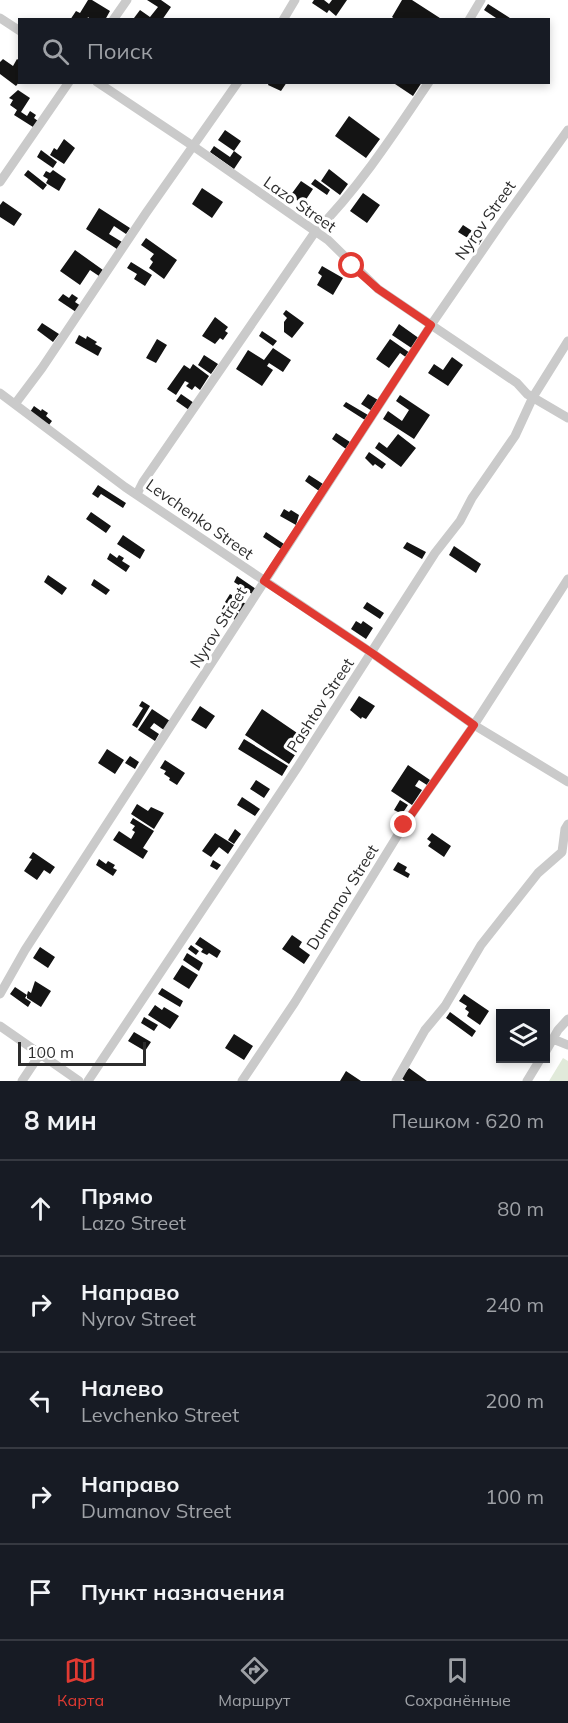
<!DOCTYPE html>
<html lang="ru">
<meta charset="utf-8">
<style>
:root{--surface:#171b24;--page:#242831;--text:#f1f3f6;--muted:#9ea1a6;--line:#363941;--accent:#e13a32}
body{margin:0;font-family:Mulish,sans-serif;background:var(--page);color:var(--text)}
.controls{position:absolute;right:18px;bottom:18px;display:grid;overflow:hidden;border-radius:0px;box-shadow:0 3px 9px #0003}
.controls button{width:54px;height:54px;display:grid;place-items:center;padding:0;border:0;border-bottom:2px solid var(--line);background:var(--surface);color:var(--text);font:30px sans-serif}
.scale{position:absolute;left:18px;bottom:15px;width:128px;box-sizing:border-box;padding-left:6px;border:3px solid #2d2d2d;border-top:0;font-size:16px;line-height:21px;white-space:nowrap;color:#2d2d2d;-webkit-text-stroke:4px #fff;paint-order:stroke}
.stop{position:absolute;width:18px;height:18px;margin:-14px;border:4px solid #e13a32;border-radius:50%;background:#fff}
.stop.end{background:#e13a32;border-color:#fff;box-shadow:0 2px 6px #0008}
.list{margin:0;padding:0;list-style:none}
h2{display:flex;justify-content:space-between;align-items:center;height:78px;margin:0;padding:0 24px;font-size:26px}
h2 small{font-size:20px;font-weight:400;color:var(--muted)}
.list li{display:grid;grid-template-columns:39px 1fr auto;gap:18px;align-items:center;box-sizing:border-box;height:96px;padding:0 24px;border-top:2px solid var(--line)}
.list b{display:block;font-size:22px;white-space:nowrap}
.list p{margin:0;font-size:20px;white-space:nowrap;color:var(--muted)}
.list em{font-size:20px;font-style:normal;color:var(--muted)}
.icon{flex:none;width:33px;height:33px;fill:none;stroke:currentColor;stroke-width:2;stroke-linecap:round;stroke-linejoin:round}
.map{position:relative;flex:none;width:568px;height:1081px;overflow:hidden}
.search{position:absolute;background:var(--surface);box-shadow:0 3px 9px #0003;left:18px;right:18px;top:18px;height:66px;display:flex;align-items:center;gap:15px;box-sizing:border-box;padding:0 21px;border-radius:0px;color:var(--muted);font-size:22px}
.sheet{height:558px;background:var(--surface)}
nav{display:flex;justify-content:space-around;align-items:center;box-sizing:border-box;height:84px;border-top:2px solid var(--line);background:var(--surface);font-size:16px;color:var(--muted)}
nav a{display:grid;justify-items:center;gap:3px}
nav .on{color:var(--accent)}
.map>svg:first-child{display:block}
.green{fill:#e1eada}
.building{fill:#141414}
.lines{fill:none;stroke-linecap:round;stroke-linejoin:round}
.minor{stroke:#cacaca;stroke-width:9}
.route{stroke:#e13a32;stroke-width:8}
.labels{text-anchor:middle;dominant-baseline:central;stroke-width:6;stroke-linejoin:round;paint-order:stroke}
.street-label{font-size:16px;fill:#2d2d2d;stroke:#fff}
</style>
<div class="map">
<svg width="568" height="1081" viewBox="0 0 568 1081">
<rect width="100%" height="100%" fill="#fff"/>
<path class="green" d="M563,1058l5,3v20h-19z"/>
<path class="building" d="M88,0h4l18,11 -5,9h-14l-3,-3 -1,3h-17l6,-9 4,2z
M147,0h14l10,7 -9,13h-25l-3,-2 6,-8 10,7 8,-10z
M314,0h10l5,4 3,-4h15l-11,16 -7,-6 -2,3 -15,-10z
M402,0h10l31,20h-47l-4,-3z
M488,4l25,16h-14l-15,-10z
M3,59l10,7 4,-7 3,2v20l-4,5 -16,-12v-12z
M269,82h18l-6,9 -13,-6z
M392,82h30l-9,14z
M18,90l12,8 -9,14 6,4 3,-5 6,4 -2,3 4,3 -5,6 -19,-12 3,-5 -7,-5 3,-5 -4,-2z
M349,116l31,23 -14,19 -31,-22z
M225,130l16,11 -7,10 -16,-11z
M64,139l11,9 -11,16 -14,-9 4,-7 3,2z
M214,146l16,11 4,-6 8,6 -8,12 -24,-17z
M41,150l16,12 -4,6 -16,-11z
M329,169l19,15 -8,11 -19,-14z
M28,170l19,15 -4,5 -19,-15z
M53,170l13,9 -7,12 -13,-8 2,-4 -5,-3 3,-5 4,2z
M315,179l15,11 -3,5 -16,-11z
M301,181l12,8 -10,15 -13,-8z
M202,188l21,14 -11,16 -20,-14z
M363,193l17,12 -13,18 -17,-12z
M3,201l19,13 -8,12 -14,-9v-12z
M99,208l31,20 -4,6 -12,-8 -5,8 13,8 -5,7 -31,-20z
M463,225l20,13 -4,7 -21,-13z
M146,238l31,22 -13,19 -15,-11 4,-6 -3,-3 4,-5 -13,-9z
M75,250l28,20 -4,6 -9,-6 -10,15 -20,-14z
M131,262l21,13 -7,11 -11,-7 3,-5 -10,-6z
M322,266l21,12 -10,17 -16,-10 5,-9 -4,-3z
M63,294l6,4 3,-4 6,4 -3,4 6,4 -5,6 -18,-12z
M286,310l18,13 -12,15 -8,-6v-10l3,-4 -4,-4z
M215,317l13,10 -3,4 3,2 -5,7 -3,-2 -5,6 -13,-8z
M42,323l17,11 -6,8 -16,-12z
M399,324l21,15 -7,10 -21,-14z
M262,331l15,10 -4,5 -14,-10z
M79,335l7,4 1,-3 10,6 -2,2 7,4 -4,8 -23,-13z
M157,339l10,6 -11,18 -10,-5z
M390,339l20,14 -3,5 -7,-5 -11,15 -13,-9z
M273,348l18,12 -8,12 -14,-9 -2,3 6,4 -11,16 -26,-17 12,-19 16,10z
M204,355l14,9 -7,10 -13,-9z
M452,357l11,8 -15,21 -20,-13 6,-9 9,6z
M193,364l16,12 -9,14 -5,-4 -3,4 -6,-4 3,-3 -4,-2 -9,14 -9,-6 17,-24 6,4z
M181,394l13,9 -5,7 -13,-9z
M368,394l10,6 -6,11 -11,-7z
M400,395l30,20 -16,24 -31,-20 5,-8 14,10 7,-11 -13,-9z
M346,402l22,13 -3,5 -22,-14z
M34,406l7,5 1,-2 6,4 -2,3 6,5 -3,4 -19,-13z
M336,433l14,9 -4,7 -14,-10z
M398,434l18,14 -15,19 -26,-19 4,-6 8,6z
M369,452l17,12 -4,5 -7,-5 -2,2 -8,-8z
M309,475l14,9 -4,7 -14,-10z
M98,485l28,18 -3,5 -22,-14 -3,4 -6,-4z
M284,509l5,3 2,-2 8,5 -3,10 -16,-9z
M91,512l20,14 -5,7 -20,-14z
M266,532l18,12 -3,5 -18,-12z
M123,535l22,15 -5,9 -23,-15z
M407,542l19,10 -4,7 -19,-11z
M454,546l27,18 -5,9 -27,-18z
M110,553l7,5 2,-3 5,3 -2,3 8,5 -4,6 -19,-13z
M48,575l19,13 -5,7 -18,-13z
M237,576l19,13 -4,5 -18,-12z
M94,579l16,11 -4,5 -15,-10z
M230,594l16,10 -6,8 -15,-10z
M367,602l17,11 -4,6 -17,-11z
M224,605l15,9 -4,6 -14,-9z
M356,621l5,3 2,-3 10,7 -7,11 -15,-10z
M359,696l16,10 -9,13 -4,-2 -1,2 -11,-9z
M142,701l8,5 -13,22 -5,-3 11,-17 -4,-2z
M200,706l15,10 -9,13 -15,-9z
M152,709l18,12 -6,9 -10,-7 -4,5 9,6 -4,7 -17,-11z
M262,709l41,28 -7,10 -3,-2 -4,6 6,4 -6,9 -44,-29z
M244,739l44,27 -6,10 -44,-27z
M107,749l17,11 -9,14 -17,-11z
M130,756l9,6 -4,7 -10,-6z
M165,760l20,13 -8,12 -8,-5 1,-2 -6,-4 2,-3 -6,-3z
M408,765l22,15 -3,5 -8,-5 -4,6 7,4 -10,15 -21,-14z
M256,780l14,9 -6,9 -14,-9z
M242,797l18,12 -5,7 -18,-11z
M400,800l8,5 -6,9 -8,-4z
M137,804l11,7 3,-4 13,6 -10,16 -23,-15z
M133,818l21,13 -11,17 5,3 -5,8 -30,-19 6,-9 12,8 4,-7 -3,-2 3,-4 -5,-3z
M235,829l6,5 -7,10 -6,-4z
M215,833l19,12 -6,9 -9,-7 -8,10 -9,-6z
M432,833l19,13 -7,11 -16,-11 3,-4 -4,-3z
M33,852l22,15 -5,7 -6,-4 -7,10 -13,-9 8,-12 -3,-1z
M99,859l7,5 2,-3 7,4 -2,3 4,2 -4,6 -17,-11z
M213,860l8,5 -4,5 -7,-4z
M398,862l9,5 -2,4 5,3 -2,4 -15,-8z
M292,935l10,7 -3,5 11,8 -6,9 -22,-15z
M200,937l21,14 -4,7 -8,-5 -2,2 -6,-3 2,-3 -8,-5z
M191,945l8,6 -3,4 -8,-6z
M40,947l15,10 -7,11 -15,-10z
M187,953l16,10 -4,8 -16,-11z
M182,965l16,10 -9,14 -16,-10z
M35,981l16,10 -10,16 -14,-9v-3l-2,3 6,4 -3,5 -18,-13 5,-7 12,8 1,-4 3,2z
M162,988l21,13 -3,6 -22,-13z
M464,994l25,17 -9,14 -13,-9 2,-4 -4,-3 2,-3 -8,-5z
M155,1005l7,5 2,-3 15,9 -9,13 -22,-14z
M450,1012l26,19 -4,6 -26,-19z
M144,1017l14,8 -4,6 -13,-8z
M134,1032l17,10 -6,9 -17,-10z
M234,1034l19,12 -9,14 -19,-12z
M409,1068l18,13h-22l-4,-3z
M346,1071l15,10h-21z"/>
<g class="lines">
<path class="minor" d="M0,18l20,13
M113,20l14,-20
M283,20l12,-20
M469,20l12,-20
M97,82l96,64 135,94 50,49 139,94 10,11 41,24
M0,182l69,-100
M0,393l125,94 247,166 102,72 94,57
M15,404l27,-36 104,-155 92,-131
M137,494l6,-12 172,-250c44,-44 79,-98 114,-150
M0,994l25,-44 406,-625 73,-106 64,-89
M0,1026l79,55
M553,1039l15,6
M546,1051l12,-21 10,-11
M22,1081l18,-27
M88,1081l209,-313 138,-215 25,-32 12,-23 43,-62 18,-39 35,-56
M242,1081l53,-79 109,-177 70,-100 94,-146
M396,1081l29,-51 20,-24 36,-61 57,-72 24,-21 3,-23 3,-5
M527,1081l14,-23"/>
</g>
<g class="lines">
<path class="route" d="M352,266l26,23 53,36 -167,256 108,72 102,72 -70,100"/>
</g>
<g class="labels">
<g class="street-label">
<text transform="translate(300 204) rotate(35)">Lazo Street</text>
<text transform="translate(485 220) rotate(-55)">Nyrov Street</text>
<text transform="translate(200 519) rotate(35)">Levchenko Street</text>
<text transform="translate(218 627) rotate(-58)">Nyrov Street</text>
<text transform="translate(320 705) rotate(-57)">Pashtov Street</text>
<text transform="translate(342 897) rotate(-58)">Dumanov Street</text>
</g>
</g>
</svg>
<div class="controls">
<button><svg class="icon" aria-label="layers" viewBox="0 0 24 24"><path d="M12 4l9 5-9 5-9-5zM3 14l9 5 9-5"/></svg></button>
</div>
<div class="scale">100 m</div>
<div class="stop" style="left:352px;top:266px"></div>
<div class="stop end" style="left:404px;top:825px"></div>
<div class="search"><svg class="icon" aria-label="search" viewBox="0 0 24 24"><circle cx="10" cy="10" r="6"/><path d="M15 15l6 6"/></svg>Поиск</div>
</div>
<section class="sheet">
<h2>8 мин<small>Пешком · 620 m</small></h2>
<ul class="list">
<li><svg class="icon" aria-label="ahead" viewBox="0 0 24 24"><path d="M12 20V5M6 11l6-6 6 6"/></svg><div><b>Прямо</b><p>Lazo Street</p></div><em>80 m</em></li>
<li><svg class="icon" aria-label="right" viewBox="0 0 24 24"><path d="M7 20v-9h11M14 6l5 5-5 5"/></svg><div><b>Направо</b><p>Nyrov Street</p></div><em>240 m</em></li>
<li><svg class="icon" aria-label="left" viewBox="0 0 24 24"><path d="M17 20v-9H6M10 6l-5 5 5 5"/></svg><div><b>Налево</b><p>Levchenko Street</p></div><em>200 m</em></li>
<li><svg class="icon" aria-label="right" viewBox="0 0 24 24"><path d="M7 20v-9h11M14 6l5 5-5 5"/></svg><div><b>Направо</b><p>Dumanov Street</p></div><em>100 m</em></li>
<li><svg class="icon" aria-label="arrive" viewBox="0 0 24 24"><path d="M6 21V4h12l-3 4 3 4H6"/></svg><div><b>Пункт назначения</b></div></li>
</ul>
</section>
<nav>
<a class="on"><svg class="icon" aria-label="map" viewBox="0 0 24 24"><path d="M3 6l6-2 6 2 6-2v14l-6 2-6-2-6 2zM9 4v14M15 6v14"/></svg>Карта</a>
<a><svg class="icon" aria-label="directions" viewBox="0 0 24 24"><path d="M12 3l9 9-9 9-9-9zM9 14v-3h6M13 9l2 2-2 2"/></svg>Маршрут</a>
<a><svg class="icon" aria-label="saved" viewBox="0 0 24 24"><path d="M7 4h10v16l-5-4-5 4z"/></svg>Сохранённые</a>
</nav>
